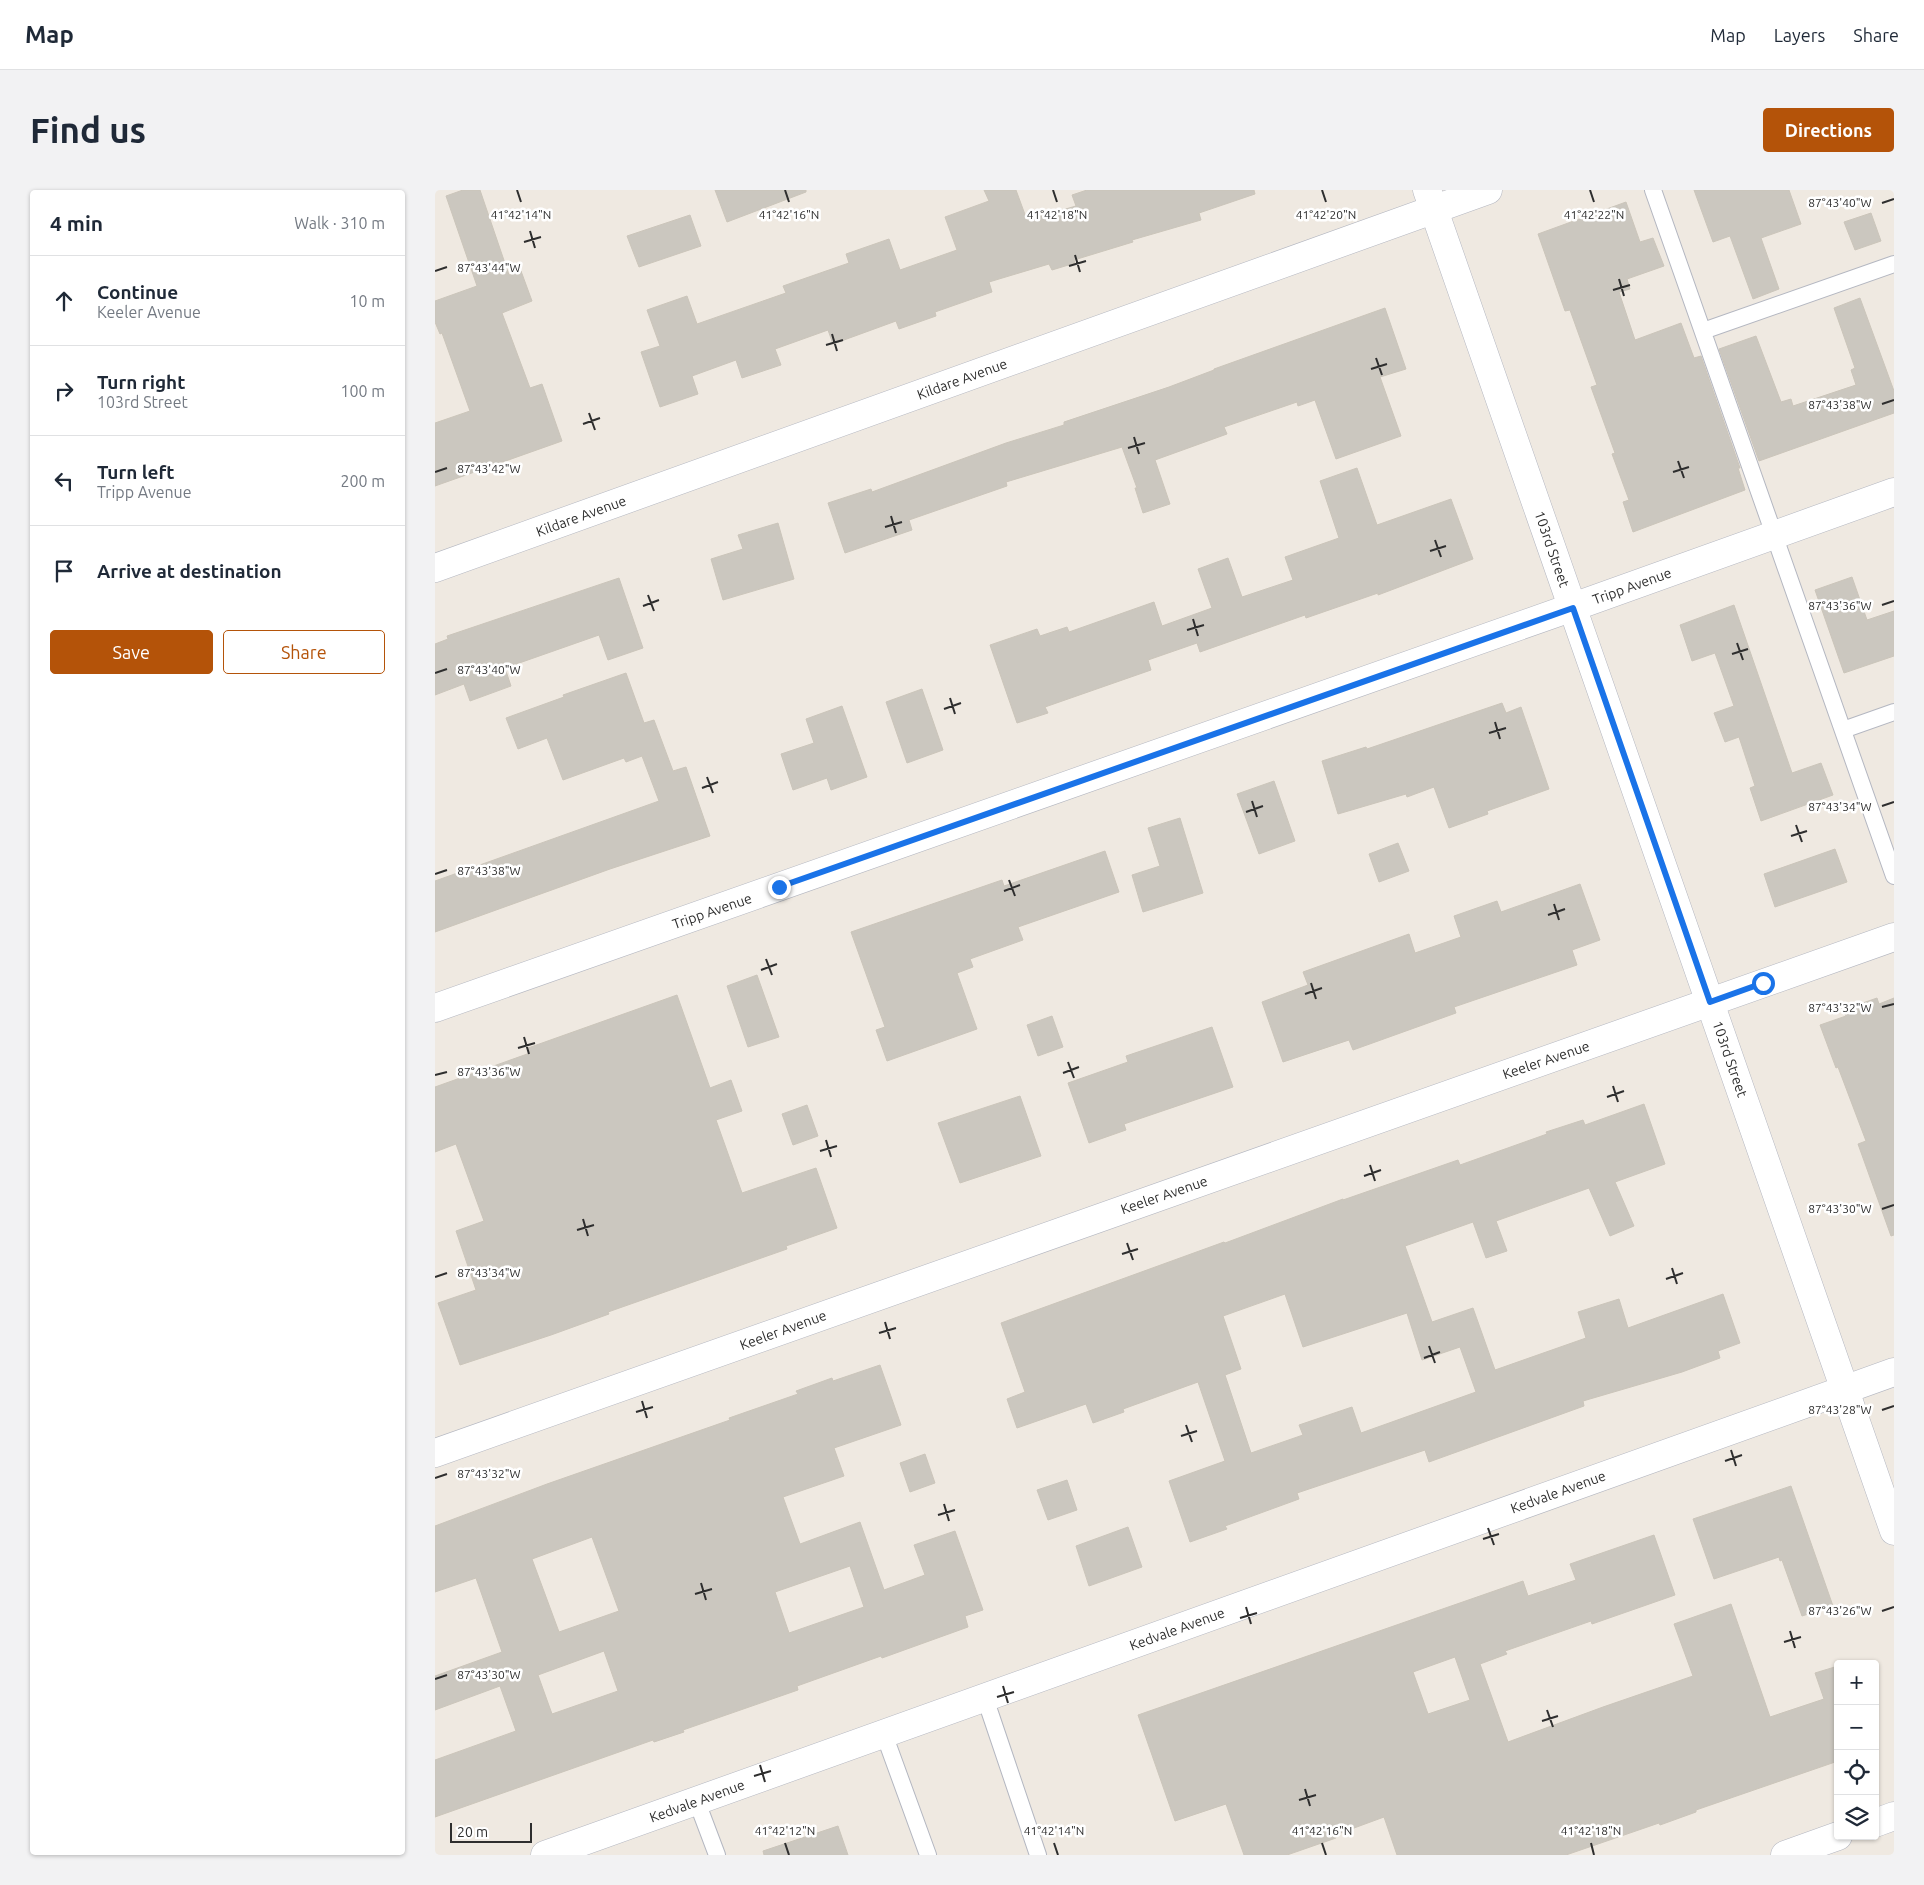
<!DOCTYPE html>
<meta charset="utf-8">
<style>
:root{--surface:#fff;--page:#f2f2f3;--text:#1f2937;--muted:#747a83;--line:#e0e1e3;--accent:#b45309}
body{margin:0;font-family:Ubuntu,sans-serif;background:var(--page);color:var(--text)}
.controls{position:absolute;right:15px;bottom:15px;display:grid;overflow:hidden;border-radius:5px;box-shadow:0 1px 4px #0004}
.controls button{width:45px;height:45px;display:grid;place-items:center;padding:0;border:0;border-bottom:1px solid var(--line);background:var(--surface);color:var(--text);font:25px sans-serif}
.scale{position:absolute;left:15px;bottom:12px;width:82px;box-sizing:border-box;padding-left:5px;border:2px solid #2e2e2e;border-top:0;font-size:14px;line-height:18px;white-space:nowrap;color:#2e2e2e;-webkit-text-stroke:4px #fff;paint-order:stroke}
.stop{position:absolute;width:15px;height:15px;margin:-11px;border:4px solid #1a73e8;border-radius:50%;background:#fff}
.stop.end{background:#1a73e8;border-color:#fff;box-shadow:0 1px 5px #0008}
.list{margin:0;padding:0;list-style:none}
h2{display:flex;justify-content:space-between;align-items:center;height:65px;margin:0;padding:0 20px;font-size:21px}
h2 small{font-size:16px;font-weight:400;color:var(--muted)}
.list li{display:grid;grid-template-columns:32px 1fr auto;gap:15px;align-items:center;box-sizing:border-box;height:90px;padding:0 20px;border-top:1px solid var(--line)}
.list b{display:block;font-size:19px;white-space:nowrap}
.list p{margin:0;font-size:16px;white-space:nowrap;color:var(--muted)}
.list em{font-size:16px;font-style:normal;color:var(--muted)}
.actions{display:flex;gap:10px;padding:15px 20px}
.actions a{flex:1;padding:11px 0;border:1px solid var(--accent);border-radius:5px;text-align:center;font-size:18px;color:var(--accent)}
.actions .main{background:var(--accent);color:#fff}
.icon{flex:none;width:28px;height:28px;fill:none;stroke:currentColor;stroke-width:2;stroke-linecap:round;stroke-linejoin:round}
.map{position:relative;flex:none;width:1459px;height:1665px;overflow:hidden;border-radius:5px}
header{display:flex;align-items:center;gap:30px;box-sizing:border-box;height:70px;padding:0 25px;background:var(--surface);border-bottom:1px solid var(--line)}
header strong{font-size:24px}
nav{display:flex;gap:28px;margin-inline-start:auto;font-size:18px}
.intro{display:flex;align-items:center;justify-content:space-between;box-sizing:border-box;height:120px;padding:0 30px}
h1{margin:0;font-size:35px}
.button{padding:12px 22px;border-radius:5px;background:var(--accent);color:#fff;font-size:18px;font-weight:700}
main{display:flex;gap:30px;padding:0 30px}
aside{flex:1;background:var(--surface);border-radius:5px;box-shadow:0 1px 4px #0004}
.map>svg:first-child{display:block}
.building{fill:#cbc7bf;stroke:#cbc5ba;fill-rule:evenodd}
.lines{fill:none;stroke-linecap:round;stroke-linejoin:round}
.lane-casing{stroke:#b4b7c1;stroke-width:18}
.street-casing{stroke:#b4b7c1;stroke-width:29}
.secondary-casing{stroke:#b4b7c1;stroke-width:29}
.lane{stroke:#fff;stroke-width:16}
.street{stroke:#fff;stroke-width:28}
.secondary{stroke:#fff;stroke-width:28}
.route{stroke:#1a73e8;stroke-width:6}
.ticks{fill:none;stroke:#2e2e2e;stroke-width:2}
.labels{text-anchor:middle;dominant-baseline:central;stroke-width:5;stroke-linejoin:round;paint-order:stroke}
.street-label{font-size:14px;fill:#2e2e2e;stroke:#fff}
.ticks-label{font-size:12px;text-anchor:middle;fill:#2e2e2e;stroke:#fff;stroke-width:5;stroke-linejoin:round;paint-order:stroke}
</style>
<header>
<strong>Map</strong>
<nav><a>Map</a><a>Layers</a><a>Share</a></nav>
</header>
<div class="intro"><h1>Find us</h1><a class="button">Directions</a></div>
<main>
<aside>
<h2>4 min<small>Walk · 310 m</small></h2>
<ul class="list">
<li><svg class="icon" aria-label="ahead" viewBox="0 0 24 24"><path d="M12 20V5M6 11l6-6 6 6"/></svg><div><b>Continue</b><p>Keeler Avenue</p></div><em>10 m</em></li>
<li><svg class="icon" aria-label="right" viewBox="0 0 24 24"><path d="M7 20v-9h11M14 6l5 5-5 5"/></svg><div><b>Turn right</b><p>103rd Street</p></div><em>100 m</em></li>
<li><svg class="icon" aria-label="left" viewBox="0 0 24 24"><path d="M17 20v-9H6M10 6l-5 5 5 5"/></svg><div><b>Turn left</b><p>Tripp Avenue</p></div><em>200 m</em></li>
<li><svg class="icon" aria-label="arrive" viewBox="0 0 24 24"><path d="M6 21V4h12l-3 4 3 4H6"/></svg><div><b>Arrive at destination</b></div></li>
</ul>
<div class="actions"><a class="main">Save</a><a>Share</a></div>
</aside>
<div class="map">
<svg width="1459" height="1665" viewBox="0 0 1459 1665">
<rect width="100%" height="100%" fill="#efe9e1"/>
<path class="building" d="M28,0h17l29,85 12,-4 11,30 -30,12 28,75 12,-4 20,57 -127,45v-63l35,-12 -28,-78 -2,1 -5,-12v-21l42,-15 -31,-90z
M280,0h91v2l-79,30z
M549,0h32l11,30 49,-14 -4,-11 15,-5h167l1,4 -56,19 2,7 -69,20 1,2 -59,18 1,3 -23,7 -3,-6 -60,18 3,10 -57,20 1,4 -37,13 -3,-8 -63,23 -5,-14 -53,19 6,16 -39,13 -6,-18 -44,16 6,18 -38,13 -19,-55 19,-6 -13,-36 40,-14 10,28 89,-31 -3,-7 66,-23 -3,-9 43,-15 11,31 57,-20 -12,-33 44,-16z
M1259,0h95l12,34 -40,14 18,51 -26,10 -23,-63 -17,6z
M1191,12l14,40 13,-4 11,28 -37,13 3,10 -11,3 16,48 46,-17 13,35 7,-2 39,112h-2l7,22 -112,42 -10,-30 6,-2 -17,-46 3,-1 -24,-66 6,-2 -27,-75 -5,1 -27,-77z
M1436,23l10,28 -26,9 -11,-28z
M255,25l11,31 -62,21 -12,-31z
M1425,108l34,93v22l-135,48 -40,-112 37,-13 25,66 10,-3 2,7 63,-21 -5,-15 4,-2 -21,-60z
M950,118l21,61 -26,8 21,59 -65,23 -21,-59 -17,6 -1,-4 -73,25 3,7 -72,26 15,44 -27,9 -8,-25h2l-15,-41 -116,35 1,4 -98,34 3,10 -67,23 -17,-50 43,-14 1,3 134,-49 58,-18v-3l105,-35 45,-17v-1z
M922,278l20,57 74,-26 22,60 -95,36v-2l-72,25 -1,-3 -105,37 -3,-9 -49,17 3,10 -106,37 3,6 -31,10 -27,-78 47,-16 3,7 27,-9 2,5 85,-30 8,24 50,-18 -14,-39 30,-11 14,39 51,-17 -8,-23 54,-19 -19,-57z
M343,333l16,56 -71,21 -12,-41 32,-10 -5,-14z
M1417,387l15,43 27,-9v45l-50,17 -29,-83z
M184,388l24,70 -35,12 -9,-25 -94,33 6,18 -41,15 -6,-17 -29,11v-51l13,-5 -1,-3z
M1299,415l58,168 29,-10 12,32 -72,26 -11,-33 5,-2 -16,-49 -14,5 -11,-29 20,-7 -19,-53 -23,8 -12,-36z
M191,483l18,50 10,-3 19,51 13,-4 24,69 -100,33 -175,63v-51l224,-80 -17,-45 -16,6 -2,-4 -61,22 -16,-42 -29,11 -12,-31 58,-21 -1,-2z
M487,499l21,61 -36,13 -21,-61z
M1067,513l4,10 15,-6 28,82 -62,22 1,3 -39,14 -15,-41 -27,10 -1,-3 -68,20 -16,-53 44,-14 1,2z
M407,516l25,71 -36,13 -4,-12 -34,12 -12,-36 33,-11 -8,-24z
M839,591l21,60 -36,13 -22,-60z
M745,628l23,75 -60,19 -11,-37 28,-9 -12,-38z
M963,653l11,28 -30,11 -10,-28z
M1400,659l12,33 -72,25 -11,-33z
M670,661l14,41 -101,35 5,13 -53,19 3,8 -16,6 20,56 -90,32 -11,-31 9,-3 -34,-95 151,-52 2,6z
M1145,694l20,56 -28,10 5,15 -123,42 2,6 -103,37 -4,-10 -66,22 -21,-60 46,-17 -5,-13 106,-38 6,19 46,-16 -7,-21 43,-15 4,11z
M322,785l22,62 -31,10 -21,-61z
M242,805l33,93 21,-8 11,31 -26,9 26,73 74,-25 21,60 -51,18 1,3 -179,63 1,2 -58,21 -91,30 -22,-62 38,-13 -20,-59 28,-10 -28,-77 -21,8v-65l95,-34 -2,-5z
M1442,808l2,6 15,-6v237l-3,1 -33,-92 8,-3 -28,-74 -2,1 -16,-43 26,-9 -3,-6z
M617,826l11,31 -25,9 -11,-31z
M777,837l21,60 -109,37 2,6 -37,13 -21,-60 60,-21 -2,-6z
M585,906l21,60 -81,27 -22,-60z
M1209,914l21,60 -50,18 19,44 -24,10 -21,-48 -93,33 11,30 -21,7 -13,-36 -68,24 27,76 41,-14 22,62 91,-32 -8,-26 41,-13 9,29 95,-34 17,49 -22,8 2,7 -38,14 -99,29 1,5 -155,56 -4,-12 -128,43 2,6 -74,27 2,3 -37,13 -21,-61 56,-20 -27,-79 -75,27 1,3 -31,11 -7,-19 -69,24 -10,-29 18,-7 -24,-69 223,-81 1,1 118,-44v1l115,-40 2,5 87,-31 -1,-2 37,-12 2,5zM850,1104l18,53 104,-34 15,47 38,-13 16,45 -115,41 -9,-26 -53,18 4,10 -52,18 -26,-78 16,-6 -18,-53z
M372,915l11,31 -25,9 -11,-31z
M445,1175l21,60 -67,23 10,28 -61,21 17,47 60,-22 24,68 41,-15 -11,-30 41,-14 28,79 -18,6 3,11 -86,31 -1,-2 -84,30 1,4 -115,40 1,2 -30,10 -1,-2 -218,77v-57l81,-29 -16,-45 -65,24v-34l67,-24 -26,-74 -41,14v-66l112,-42 183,-64 -1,-2 69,-24 -2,-3 36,-13 1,3zM157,1347l27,74 -60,21 -27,-73zM415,1376l14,41 -75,26 -14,-41zM169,1461l14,40 -66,23 -14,-39z
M490,1264l10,29 -25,9 -10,-29z
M632,1290l10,30 -29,10 -11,-30z
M1356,1296l42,120 -31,10 -20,-56 -2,1 -1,-4 -65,22 -21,-60z
M693,1337l14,40 -53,19 -13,-40z
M1219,1345l21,60 -83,29 -1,-3 -86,30 2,3 -27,10 28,78 95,-35 90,-31 -19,-52 57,-20 39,113 54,-18 -9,-26 23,-7v95l-142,49v2l-36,13 -1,-2 -93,32h-169l-13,-38 -49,18 1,3 -49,17h-43l-18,-51 -51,17 -37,-106 385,-134 5,15 48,-16 -6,-16zM1020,1467l15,43 -42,14 -15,-42z
M403,1636l10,29h-84l-1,-4z"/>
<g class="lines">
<defs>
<path id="lane" d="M1218,0l241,686
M1268,141l191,-67
M1408,540l51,-18
M550,1508l53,157
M449,1544l44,121
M262,1612l20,53"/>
<path id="street" d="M0,378l1053,-378
M0,818l1138,-401 321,-115
M0,1263l1459,-516
M1440,1633l19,-7
M110,1665l1349,-483
M1350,1665l53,-19"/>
<path id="secondary" d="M992,0l467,1341"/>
</defs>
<use href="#lane" class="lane-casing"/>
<use href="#street" class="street-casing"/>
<use href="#secondary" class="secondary-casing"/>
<use href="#lane" class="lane"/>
<use href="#street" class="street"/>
<use href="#secondary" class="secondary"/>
</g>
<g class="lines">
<path class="route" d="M344,697l794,-279 137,394 53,-19"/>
</g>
<path class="ticks" d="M82,0l4,12M350,0l4,12M618,0l4,12M887,0l4,12M1155,0l4,12M1447,13l12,-4M95,41l5,17M89,52l17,-5M640,65l5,17M634,76l17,-5M0,81l12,-4M1184,89l5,17M1178,100l17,-5M397,144l5,17M391,155l17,-5M941,168l6,17M936,179l16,-5M1447,214l12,-4M154,223l6,17M148,234l17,-6M699,247l5,17M693,258l17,-5M1243,271l6,17M0,282l12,-4M1238,282l16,-5M456,326l5,17M450,337l17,-5M1000,350l6,17M995,361l16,-5M213,405l6,16M1447,415l12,-4M208,416l16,-6M758,429l5,17M752,440l17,-5M1302,453l6,17M1297,464l16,-5M0,483l12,-4M515,508l5,16M509,519l17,-6M1060,532l5,17M1054,543l17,-5M272,587l6,16M267,598l16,-6M817,611l5,16M1447,616l12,-4M811,622l17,-6M1361,635l6,17M1356,646l16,-5M0,684l12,-4M574,690l6,16M569,701l16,-6M1119,714l5,16M1113,725l17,-6M331,769l6,16M326,780l16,-6M876,793l5,16M870,804l17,-6M1447,817l12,-3M89,847l5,17M83,858l17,-5M633,872l6,16M628,883l16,-6M0,885l12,-3M1178,896l5,16M1172,907l17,-6M391,950l5,17M385,961l17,-5M935,975l5,16M929,986l17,-6M1447,1019l12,-4M148,1029l5,17M142,1040l17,-5M692,1053l6,17M687,1064l16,-5M1237,1078l5,16M0,1087l12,-4M1231,1089l17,-6M450,1132l5,17M444,1143l17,-5M994,1156l6,17M989,1168l16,-6M207,1211l5,17M1447,1220l12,-4M201,1222l17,-5M751,1235l6,17M746,1246l16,-5M1296,1260l5,16M1290,1271l17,-6M0,1288l12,-4M509,1314l5,17M503,1325l17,-5M1053,1338l6,17M1048,1349l16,-5M266,1393l5,17M260,1404l17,-5M811,1417l5,17M1447,1421l12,-4M805,1428l17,-5M1355,1441l5,17M1349,1452l17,-5M0,1489l12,-4M568,1496l5,17M562,1507l17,-5M1112,1520l6,17M1107,1531l16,-5M325,1575l5,17M319,1586l17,-5M870,1599l5,17M864,1610l17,-5M350,1653l4,12M619,1653l4,12M887,1653l4,12M1156,1653l3,12"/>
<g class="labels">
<g class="street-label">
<text transform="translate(527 189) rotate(-20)">Kildare Avenue</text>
<text transform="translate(146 326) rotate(-20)">Kildare Avenue</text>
<text transform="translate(1117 359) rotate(71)">103rd Street</text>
<text transform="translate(1197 396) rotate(-20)">Tripp Avenue</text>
<text transform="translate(277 721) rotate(-19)">Tripp Avenue</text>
<text transform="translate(1295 869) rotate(71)">103rd Street</text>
<text transform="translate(1111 870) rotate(-19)">Keeler Avenue</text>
<text transform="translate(729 1005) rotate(-19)">Keeler Avenue</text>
<text transform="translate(348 1140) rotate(-20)">Keeler Avenue</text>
<text transform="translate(1123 1302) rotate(-20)">Kedvale Avenue</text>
<text transform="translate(742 1439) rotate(-20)">Kedvale Avenue</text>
<text transform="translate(262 1611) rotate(-20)">Kedvale Avenue</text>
</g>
</g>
<g class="ticks-label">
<text x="1405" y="17">87°43'40"W</text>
<text x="86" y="29">41°42'14"N</text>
<text x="354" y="29">41°42'16"N</text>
<text x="622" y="29">41°42'18"N</text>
<text x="891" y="29">41°42'20"N</text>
<text x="1159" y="29">41°42'22"N</text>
<text x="54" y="82">87°43'44"W</text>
<text x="1405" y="219">87°43'38"W</text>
<text x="54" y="283">87°43'42"W</text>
<text x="1405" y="420">87°43'36"W</text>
<text x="54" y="484">87°43'40"W</text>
<text x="1405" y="621">87°43'34"W</text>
<text x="54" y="685">87°43'38"W</text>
<text x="1405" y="822">87°43'32"W</text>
<text x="54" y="886">87°43'36"W</text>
<text x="1405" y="1023">87°43'30"W</text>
<text x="54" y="1087">87°43'34"W</text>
<text x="1405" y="1224">87°43'28"W</text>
<text x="54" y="1288">87°43'32"W</text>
<text x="1405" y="1425">87°43'26"W</text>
<text x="54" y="1489">87°43'30"W</text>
<text x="350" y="1645">41°42'12"N</text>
<text x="619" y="1645">41°42'14"N</text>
<text x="887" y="1645">41°42'16"N</text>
<text x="1156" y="1645">41°42'18"N</text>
</g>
</svg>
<div class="controls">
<button>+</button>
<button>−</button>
<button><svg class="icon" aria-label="locate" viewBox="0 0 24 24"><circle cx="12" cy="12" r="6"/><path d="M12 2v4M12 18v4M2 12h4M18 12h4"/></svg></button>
<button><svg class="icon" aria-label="layers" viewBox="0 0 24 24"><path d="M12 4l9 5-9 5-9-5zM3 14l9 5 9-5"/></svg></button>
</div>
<div class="scale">20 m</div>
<div class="stop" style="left:1328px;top:793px"></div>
<div class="stop end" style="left:344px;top:697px"></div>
</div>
</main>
